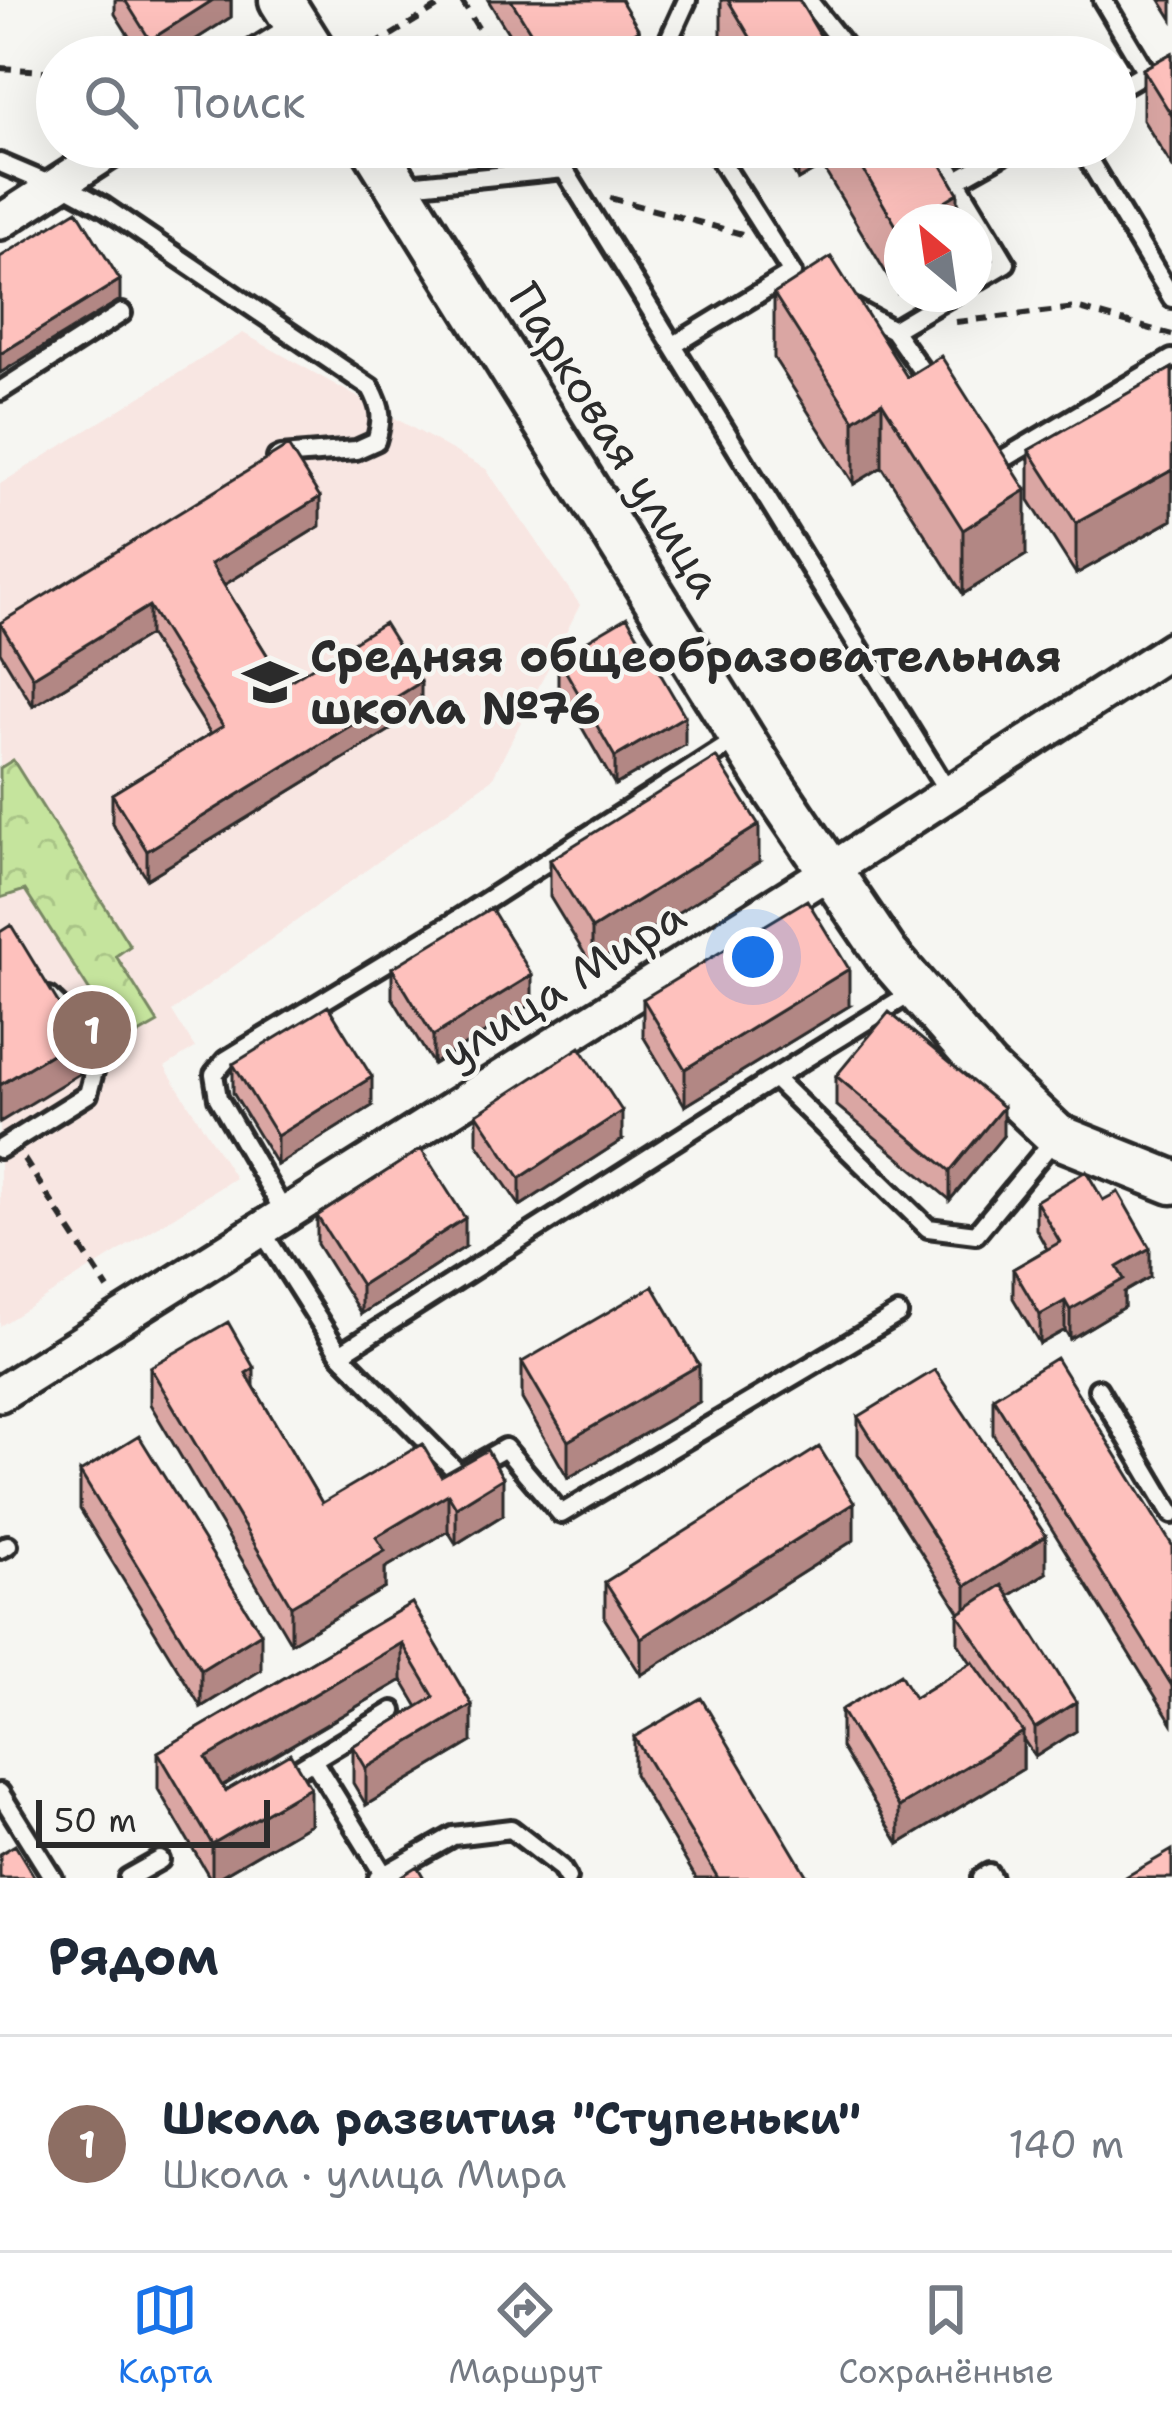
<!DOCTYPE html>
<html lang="ru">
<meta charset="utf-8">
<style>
:root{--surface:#fff;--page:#f2f2f3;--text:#1f2937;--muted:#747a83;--line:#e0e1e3;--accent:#1a73e8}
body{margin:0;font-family:"Shantell Sans",sans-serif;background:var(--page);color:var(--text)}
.compass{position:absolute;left:884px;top:204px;width:108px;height:108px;border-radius:50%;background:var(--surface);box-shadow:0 12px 48px #0002;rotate:331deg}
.scale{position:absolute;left:36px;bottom:30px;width:234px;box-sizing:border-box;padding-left:12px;border:6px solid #2b2b2b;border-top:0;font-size:33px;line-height:42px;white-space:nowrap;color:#2b2b2b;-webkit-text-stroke:9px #f6f6f2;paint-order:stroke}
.you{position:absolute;left:753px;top:957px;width:42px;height:42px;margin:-30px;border:9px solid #fff;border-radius:50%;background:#1a73e8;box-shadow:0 0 0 18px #1a73e833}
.badge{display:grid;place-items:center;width:78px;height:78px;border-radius:50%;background:var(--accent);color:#fff;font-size:39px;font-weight:700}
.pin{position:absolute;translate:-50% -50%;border:6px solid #fff;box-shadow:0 3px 12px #0006}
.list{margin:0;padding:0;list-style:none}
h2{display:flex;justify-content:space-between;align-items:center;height:156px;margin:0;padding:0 48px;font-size:51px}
h2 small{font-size:39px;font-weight:400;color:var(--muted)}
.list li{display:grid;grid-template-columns:78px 1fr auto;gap:36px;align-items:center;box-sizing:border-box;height:216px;padding:0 48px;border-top:3px solid var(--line)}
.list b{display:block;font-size:45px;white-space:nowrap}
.list p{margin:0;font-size:39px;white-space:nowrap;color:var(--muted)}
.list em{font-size:39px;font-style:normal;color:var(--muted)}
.icon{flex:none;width:66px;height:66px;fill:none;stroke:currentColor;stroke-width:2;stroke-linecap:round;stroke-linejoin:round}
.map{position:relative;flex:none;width:1172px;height:1878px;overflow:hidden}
.search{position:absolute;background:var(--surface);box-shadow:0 12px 48px #0002;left:36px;right:36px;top:36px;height:132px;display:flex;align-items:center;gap:30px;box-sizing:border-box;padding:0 42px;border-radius:66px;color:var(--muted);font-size:45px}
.sheet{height:372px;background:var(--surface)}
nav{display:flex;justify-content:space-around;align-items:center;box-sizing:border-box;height:168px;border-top:3px solid var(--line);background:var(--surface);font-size:33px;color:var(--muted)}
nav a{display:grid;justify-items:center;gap:6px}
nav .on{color:var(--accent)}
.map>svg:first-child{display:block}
.built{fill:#f8e6e2}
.forest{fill:url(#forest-crowns);stroke:#788864;stroke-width:3}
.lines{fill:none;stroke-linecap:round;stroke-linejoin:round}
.service-casing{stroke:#2b2b2b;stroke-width:26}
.minor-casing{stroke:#2b2b2b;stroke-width:42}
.tertiary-casing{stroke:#2b2b2b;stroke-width:51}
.path{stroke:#2b2b2b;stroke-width:6;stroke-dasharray:12 9;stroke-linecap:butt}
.service{stroke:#f6f6f2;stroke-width:16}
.minor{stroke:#f6f6f2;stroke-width:33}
.tertiary{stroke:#f6f6f2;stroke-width:42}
.wall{fill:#daa6a3;stroke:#2b2b2b;stroke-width:3}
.shaded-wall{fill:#b28784;stroke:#2b2b2b;stroke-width:3}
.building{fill:#fec1bd;stroke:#2b2b2b;stroke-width:3}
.labels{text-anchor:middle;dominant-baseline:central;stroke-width:9;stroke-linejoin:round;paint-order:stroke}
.street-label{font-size:45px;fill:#2b2b2b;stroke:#f6f6f2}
.poi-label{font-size:45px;font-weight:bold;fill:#2b2b2b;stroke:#f6f6f2;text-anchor:start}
</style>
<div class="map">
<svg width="1172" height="1878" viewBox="0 0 1172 1878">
<defs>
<pattern id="forest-crowns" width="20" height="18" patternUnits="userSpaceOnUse" patternTransform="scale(3)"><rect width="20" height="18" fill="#c5e49d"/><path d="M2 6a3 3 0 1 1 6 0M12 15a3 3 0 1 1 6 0" fill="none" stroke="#a9c487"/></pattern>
</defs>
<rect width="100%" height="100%" fill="#f6f6f2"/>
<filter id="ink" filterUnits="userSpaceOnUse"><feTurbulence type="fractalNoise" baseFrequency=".00833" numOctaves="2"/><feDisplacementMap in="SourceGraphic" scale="24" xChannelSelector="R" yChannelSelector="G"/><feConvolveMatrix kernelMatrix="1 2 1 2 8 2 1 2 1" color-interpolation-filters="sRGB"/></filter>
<g filter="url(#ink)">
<path class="built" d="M243,333l243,136 94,136 -88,174 -320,232 23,37 -30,19 70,111 -235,148v-842z"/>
<path class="forest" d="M13,760l117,186 -14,10 42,67 -35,20 -98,-153 -25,8v-130z"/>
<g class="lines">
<defs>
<path id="service" d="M808,0l45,57
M1103,0l43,72 -31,18
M661,57l26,-57
M936,147l70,116 -32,19
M1081,147l91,151
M0,163l54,23
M957,180l59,-33
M60,183l44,24 267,181c11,20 12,31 5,53l-20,9 -75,6 -4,2
M398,186l166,-17 384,623
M851,307l42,23
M674,345l118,-72 -80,-126
M931,384l-38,-54 61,-36
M0,391l122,-78
M988,463l2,4 182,-108
M774,1078l142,-88
M0,1149l88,-55 9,-34 -23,-39 -25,-24
M284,1212l-66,-114 -4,-24 12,-14 226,-137 289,-186
M260,1228l80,126 434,-276 154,150 48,6 81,-98
M340,1354l119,120 46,-26 56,66 337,-200
M1098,1389l74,125
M0,1549l8,-4
M313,1760l71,115 -6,3
M283,1778l110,-67
M0,1793l53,85
M384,1875l69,-39 58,-7 50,39 6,10
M128,1878l32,-18
M981,1878l8,-5 3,5"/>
<path id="minor" d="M256,57l44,-27
M0,222l116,-75
M0,1394l828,-522 344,-223"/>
<path id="tertiary" d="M281,0l36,57
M373,147l394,631 120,177 99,114 71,67 115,46"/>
</defs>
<use href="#service" class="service-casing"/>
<use href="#minor" class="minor-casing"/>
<use href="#tertiary" class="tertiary-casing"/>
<path class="path" d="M461,0l35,57
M355,57l94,-57
M0,68l57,4
M610,198l132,36
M956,322l120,-14 96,27
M24,1159l84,130"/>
<use href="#service" class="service"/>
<use href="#minor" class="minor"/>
<use href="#tertiary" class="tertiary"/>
</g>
<path class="wall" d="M115,0h116v17l-63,40h-26l-27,-43z
M488,0h133l18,57h-116z
M721,0h78l34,57h-109l-3,-4z
M1160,0h12v19z
M1172,53v113l-29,-46v-51z
M778,147h153l27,75h-56v69l-4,2 -76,-127 -24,14z
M774,294l133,83 119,178 -63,39 -81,-127 -28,17 -80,-126z
M1172,368v152l-96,54 -47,-74v-50z
M320,526l-96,59 61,99 136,27 -274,168 -35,-56v-29l99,-60 -62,-99 -116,71 -33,-54v-29z
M558,658l127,87 -70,40 -57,-99z
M550,860l209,2 -167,104 -42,-69z
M392,968l140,36 -99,60 -41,-67z
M643,999l206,7 -164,100 -42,-70z
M233,1064l139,42 -95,59 -44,-72z
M836,1076l167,60 -53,64 -114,-95z
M477,1114l145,26 -102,66 -43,-63z
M1103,1200l47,77 -26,15v15l-54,32 -5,-9 -25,14 -27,-46v-29l34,-20 -11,-20v-28z
M317,1216l148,31 -104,67 -44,-70z
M522,1362l177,40 -131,76 -46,-79z
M150,1367l104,20 68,116 119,-27 62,39 -47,29 -8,-13 -63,37v20l-94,55 -141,-239z
M993,1397l179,148v178l-179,-289z
M858,1417l188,156 -37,23 67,135 -41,26 -12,-18v30l-124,75 -58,-97v-37l73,-12 57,-35 -13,-20v-29l2,-1 -102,-159z
M80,1472l181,198 -60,37 -121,-198z
M854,1540l-213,135 -36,-56v-37z
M412,1603l60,139 -106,63 -13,-22v-37l65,-39 -16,-27 -179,106 2,5 85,33 -93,54h-7l-52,-89v-37z
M634,1737l174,141h-112l-62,-104z"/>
<path class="shaded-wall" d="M213,0h18v17l-63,40h-18v-17z
M639,30v27h-44z
M798,147h24v19l-24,14z
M958,193v29h-48z
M902,227v64l-4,2v-64z
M120,280v20l-120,73v-19z
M882,402v65l-28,17v-64z
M1172,470v50l-96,54v-51z
M1026,490v65l-63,39v-64z
M320,497v29l-109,67v-29z
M149,606v29l-116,71v-29z
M421,682v29l-274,168v-28z
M685,716v29l-70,40v-28z
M759,825v37l-167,104v-37z
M849,969v37l-164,100v-37z
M532,975v29l-99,60v-28z
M79,1037v37l-79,48v-37z
M372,1077v29l-95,59v-29z
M1003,1107v29l-53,64v-29z
M622,1111v29l-102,66v-28z
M465,1218v29l-104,67v-29z
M1150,1248v29l-26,15v15l-54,32v-29l47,-43z
M1065,1301v29l-25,14v-29z
M699,1365v37l-131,76v-37z
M254,1368v37l-8,-32z
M503,1478v37l-47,29v-37z
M448,1494v37l-63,37v20l-94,55v-37l85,-69z
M854,1503v37l-213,135v-37z
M1046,1536v37l-80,50v-37z
M261,1633v37l-60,37v-37z
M402,1643v37l-196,115v-37z
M1076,1702v29l-41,26v-29z
M472,1705v37l-106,63v-37z
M1023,1732v37l-124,75v-37z
M310,1787v37l-93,54h-5v-34z"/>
<path class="building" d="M125,0h88l-63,40z
M511,0h110l18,30 -44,27h-49z
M728,0h71l34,57h-71z
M1172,53v63l-29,-47z
M850,147h81l27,46 -48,29h-8v5l-4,2z
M77,210l43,70 -120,74v-97z
M831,257l76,120 34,-21 85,134 -63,40 -81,-128 -28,18 -80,-126z
M1172,368v102l-96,53 -47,-73z
M288,446l32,51 -109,67 74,120 99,-61 37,59 -274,169 -35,-57 111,-68 -74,-120 -116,71 -33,-54z
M627,617l58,99 -70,41 -57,-99z
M716,757l43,68 -167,104 -42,-69z
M807,900l42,69 -164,100 -42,-70z
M491,908l41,67 -99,61 -41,-68z
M11,925l68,112 -79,48v-153z
M328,1006l44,71 -95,59 -44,-72z
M889,1012l114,95 -53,64 -114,-95z
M580,1047l42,64 -102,67 -43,-64z
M421,1149l44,69 -104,67 -44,-69z
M1086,1171l17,29 15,-8 32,56 -33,19 7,12 -54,31 -5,-9 -25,14 -27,-46 47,-27 -24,-41z
M653,1286l46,79 -131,76 -46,-79z
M228,1322l26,46 -8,5 76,130 100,-59 19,32 46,-26 16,28 -47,29 -8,-13 -72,43 9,14 -94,55 -141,-239z
M1056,1358l116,187v141l-179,-289z
M935,1370l111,166 -80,50 -108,-169z
M139,1436l122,197 -60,37 -121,-198z
M819,1447l35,56 -213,135 -36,-56z
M1002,1585l74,117 -41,26 -77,-114z
M412,1603l60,102 -106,63 -13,-22 81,-49 -32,-54 -196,115 19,33 65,-38 20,34 -98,57 -54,-92z
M973,1662l50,70 -124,75 -58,-97 59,-36 14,24z
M701,1698l107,180h-90l-84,-141z
M15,1845l20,33h-35v-24z
M1172,1850v28h-48z
M417,1866l7,12h-26z"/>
</g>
<defs>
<symbol id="school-bare" viewBox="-9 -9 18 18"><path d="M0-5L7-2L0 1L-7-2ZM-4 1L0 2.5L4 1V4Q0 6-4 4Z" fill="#2b2b2b" stroke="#f6f6f2" stroke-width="2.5" paint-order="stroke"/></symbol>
</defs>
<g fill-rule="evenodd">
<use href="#school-bare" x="232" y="644" width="76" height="76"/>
</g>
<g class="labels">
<g class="street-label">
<text transform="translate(616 440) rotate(58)">Парковая улица</text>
<text transform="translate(563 984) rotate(-32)">улица Мира</text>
</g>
<g class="poi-label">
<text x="310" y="656">Средняя общеобразовательная<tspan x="310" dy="52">школа №76</tspan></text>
</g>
</g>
</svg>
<svg class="compass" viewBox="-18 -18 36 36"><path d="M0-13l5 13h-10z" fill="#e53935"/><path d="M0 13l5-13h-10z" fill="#747a83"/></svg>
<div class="scale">50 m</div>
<div class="you"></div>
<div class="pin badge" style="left:92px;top:1030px;background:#8d6e63">1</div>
<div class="search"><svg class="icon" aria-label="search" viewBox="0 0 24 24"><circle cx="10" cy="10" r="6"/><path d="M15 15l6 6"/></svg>Поиск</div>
</div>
<section class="sheet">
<h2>Рядом<small></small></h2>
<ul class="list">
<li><span class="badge" style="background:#8d6e63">1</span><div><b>Школа развития &quot;Ступеньки&quot;</b><p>Школа · улица Мира</p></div><em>140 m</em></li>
</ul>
</section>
<nav>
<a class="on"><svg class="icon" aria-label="map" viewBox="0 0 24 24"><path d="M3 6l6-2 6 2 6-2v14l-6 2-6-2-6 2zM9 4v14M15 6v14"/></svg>Карта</a>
<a><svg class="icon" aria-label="directions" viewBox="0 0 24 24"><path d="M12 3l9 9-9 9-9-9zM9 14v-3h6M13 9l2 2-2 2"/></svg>Маршрут</a>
<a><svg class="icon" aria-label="saved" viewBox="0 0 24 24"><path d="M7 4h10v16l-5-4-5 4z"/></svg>Сохранённые</a>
</nav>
